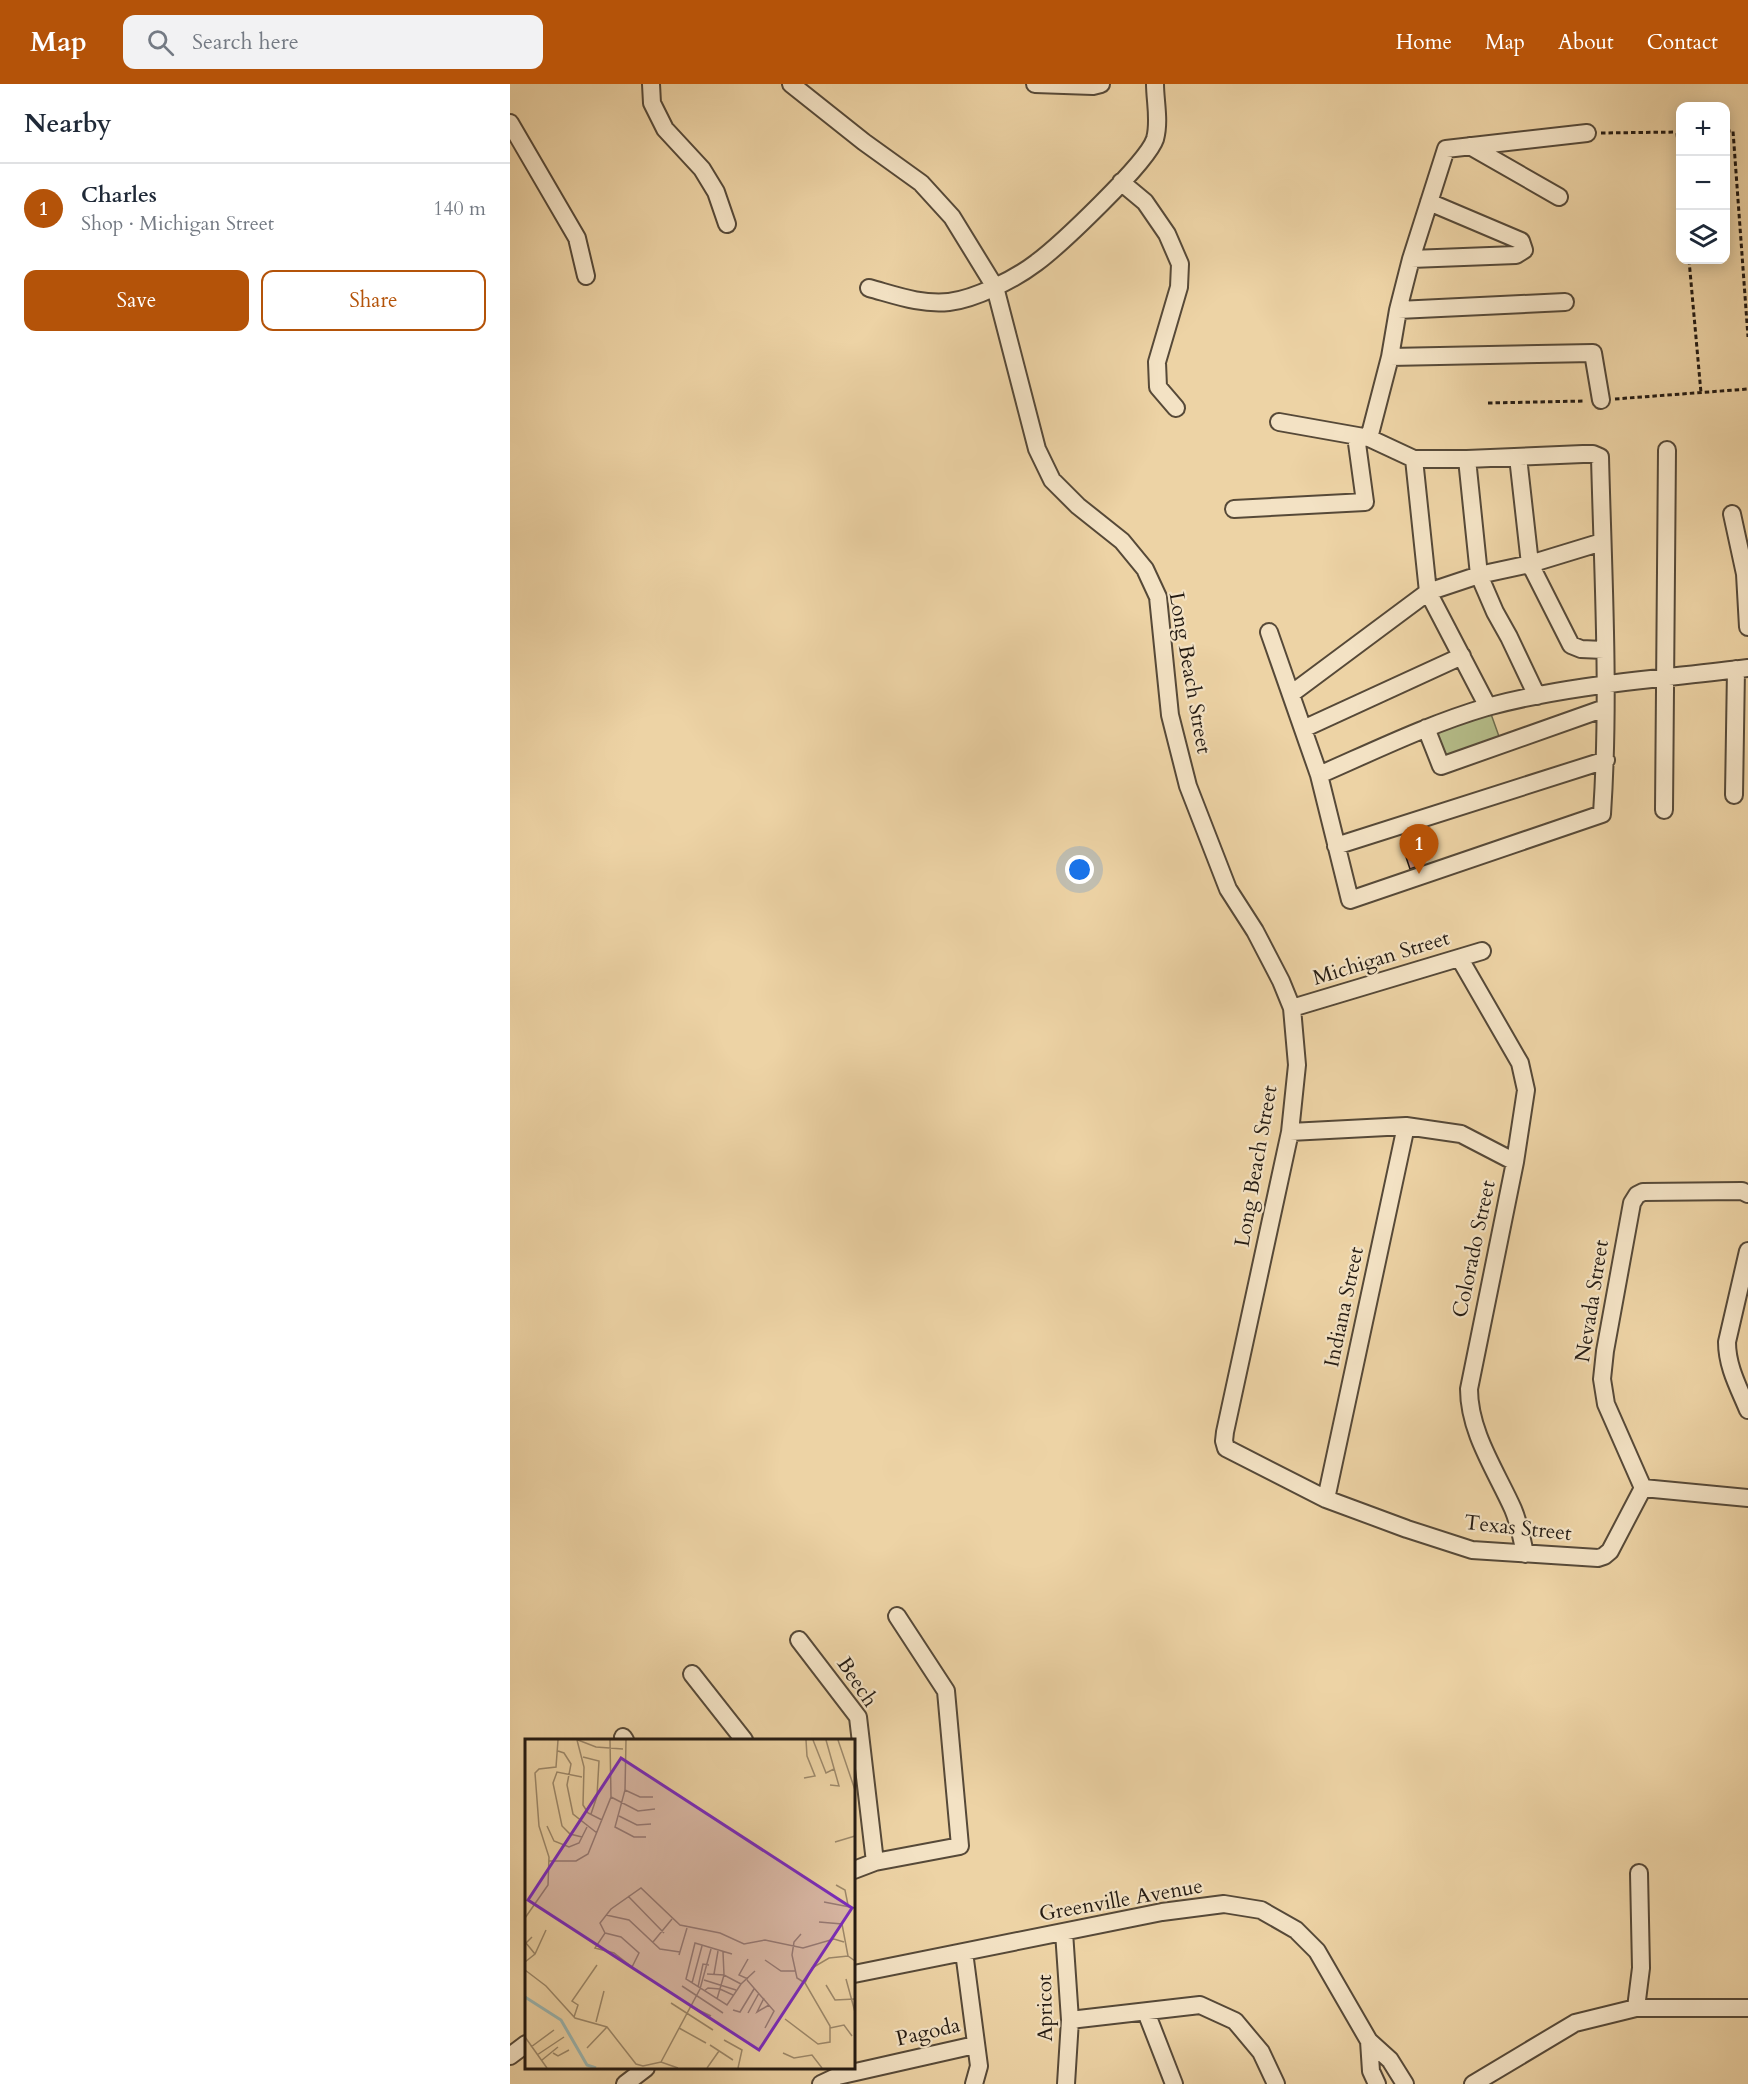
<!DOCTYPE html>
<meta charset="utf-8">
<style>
:root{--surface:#fff;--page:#f2f2f3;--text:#1f2937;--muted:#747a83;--line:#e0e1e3;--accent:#b45309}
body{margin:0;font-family:Cardo,serif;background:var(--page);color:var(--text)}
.controls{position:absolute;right:18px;top:18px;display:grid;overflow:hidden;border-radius:12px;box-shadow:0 3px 15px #0003}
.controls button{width:54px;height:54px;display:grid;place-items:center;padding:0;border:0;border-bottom:2px solid var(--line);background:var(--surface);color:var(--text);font:30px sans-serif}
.you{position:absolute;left:570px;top:786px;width:21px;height:21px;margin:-15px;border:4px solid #fff;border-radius:50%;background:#1a73e8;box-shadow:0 0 0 9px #1a73e833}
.badge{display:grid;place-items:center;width:39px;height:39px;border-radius:50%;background:var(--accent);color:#fff;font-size:20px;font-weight:700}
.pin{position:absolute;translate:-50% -50px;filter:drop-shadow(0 2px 3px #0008)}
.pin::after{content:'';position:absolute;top:32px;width:21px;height:18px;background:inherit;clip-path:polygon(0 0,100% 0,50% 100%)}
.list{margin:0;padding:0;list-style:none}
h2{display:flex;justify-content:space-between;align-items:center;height:78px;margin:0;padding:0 24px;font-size:26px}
h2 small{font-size:20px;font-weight:400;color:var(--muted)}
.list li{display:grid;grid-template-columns:39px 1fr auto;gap:18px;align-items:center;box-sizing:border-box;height:90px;padding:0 24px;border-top:2px solid var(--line)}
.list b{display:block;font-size:22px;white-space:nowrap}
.list p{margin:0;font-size:20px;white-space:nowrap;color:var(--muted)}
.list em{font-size:20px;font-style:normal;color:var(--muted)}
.actions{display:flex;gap:12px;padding:18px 24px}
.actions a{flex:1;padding:14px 0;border:2px solid var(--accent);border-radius:12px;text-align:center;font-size:21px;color:var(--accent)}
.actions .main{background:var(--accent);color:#fff}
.icon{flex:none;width:33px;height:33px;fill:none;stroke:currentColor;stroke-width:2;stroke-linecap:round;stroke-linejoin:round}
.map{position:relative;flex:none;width:1238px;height:2000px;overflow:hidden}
header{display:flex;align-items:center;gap:36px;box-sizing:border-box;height:84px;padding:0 30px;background:var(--accent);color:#fff}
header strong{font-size:28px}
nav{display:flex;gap:33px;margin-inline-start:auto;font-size:21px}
.search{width:420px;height:54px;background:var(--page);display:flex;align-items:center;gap:15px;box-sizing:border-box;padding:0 21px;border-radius:12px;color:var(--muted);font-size:22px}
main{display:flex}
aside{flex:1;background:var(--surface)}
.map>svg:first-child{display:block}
.green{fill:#b5bd89;stroke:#6c6c4e;stroke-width:1.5}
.building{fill:#df9a7f;stroke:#241b13;stroke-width:1.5}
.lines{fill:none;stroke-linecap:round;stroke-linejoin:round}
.minor-casing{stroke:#564938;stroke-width:20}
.path{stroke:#241b13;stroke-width:3;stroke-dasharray:4.5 3;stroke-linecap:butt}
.minor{stroke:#f3e2c4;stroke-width:16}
.labels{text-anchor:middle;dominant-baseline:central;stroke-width:4.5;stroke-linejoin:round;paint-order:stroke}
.street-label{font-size:21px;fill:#241b13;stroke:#f3e2c4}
.inset-river{fill:none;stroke:#9cb6b0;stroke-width:3}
.inset-road{fill:none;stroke:#9d896b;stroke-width:1.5}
.view{fill:#7b2cbf;fill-opacity:0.15;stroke:#7b2cbf;stroke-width:3}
.inset-edge{fill:none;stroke:#241b13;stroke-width:3}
</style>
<header>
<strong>Map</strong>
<div class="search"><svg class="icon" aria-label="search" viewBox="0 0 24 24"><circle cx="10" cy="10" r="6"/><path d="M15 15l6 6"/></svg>Search here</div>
<nav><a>Home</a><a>Map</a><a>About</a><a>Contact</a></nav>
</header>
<main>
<aside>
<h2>Nearby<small></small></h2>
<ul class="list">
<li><span class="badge">1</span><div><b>Charles</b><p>Shop · Michigan Street</p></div><em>140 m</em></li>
</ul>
<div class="actions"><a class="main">Save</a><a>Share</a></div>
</aside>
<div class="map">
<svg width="1238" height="2000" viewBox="0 0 1238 2000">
<rect width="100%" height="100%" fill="#edd3a5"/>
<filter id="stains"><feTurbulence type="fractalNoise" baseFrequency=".00333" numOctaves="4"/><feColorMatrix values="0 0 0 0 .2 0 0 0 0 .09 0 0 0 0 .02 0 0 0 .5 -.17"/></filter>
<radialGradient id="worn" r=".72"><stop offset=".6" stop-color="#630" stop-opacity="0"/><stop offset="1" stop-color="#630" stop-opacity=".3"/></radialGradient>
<path class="green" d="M981,630l10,28 -57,19 -9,-28z"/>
<path class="building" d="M911,769l3,11 -14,5 -4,-12z"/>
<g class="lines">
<defs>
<path id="minor" d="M141,0l1,19 13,26 37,40 14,23 11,32
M281,0l73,58 57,41 31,34 43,70 42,162 15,31 26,26 44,35 23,28 13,28 12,118 18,71 40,103 27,42 26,50 11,27 5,57 -7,67 -65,300 -1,9 2,7 100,51 81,30 65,21 126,8 6,-2 6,-5 33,-63
M525,0l58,2 8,-2
M0,39l67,115 9,38
M960,62l89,51
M611,98l24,20 22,32 13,30 -1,23 -22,75 1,25 18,21
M901,175l105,-4 8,-5 -3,-9 -92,-39
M359,204c26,7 52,17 80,14 26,-3 66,-23 87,-39 23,-17 111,-100 119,-124 5,-18 0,-38 0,-55
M888,226l167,-8
M880,273l203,-4 8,47
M859,354l21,-81 8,-47 13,-51 35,-110 141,-16
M1008,373l12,107 41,81 10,4 23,1
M904,375l14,133 60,115
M957,375l12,116 16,37 14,25 28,59
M724,425l131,-7 -9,-66
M1222,430l13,60 3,53
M759,548l50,143 31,125 252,-86c8,-118 1,-238 -2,-357l-7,-3h-10l-116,5h-53l-45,-21 -90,-16
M781,610l137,-102 51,-17 51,-11 72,-22
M916,644l15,38 164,-58
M793,645l159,-73
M809,691c55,-24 110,-51 168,-68 85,-23 174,-28 261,-39
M1224,711l2,-126
M1154,726l3,-360
M826,762l270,-86
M950,875l60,104 6,27 -11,72 -46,227c0,43 27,82 44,120 6,14 9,30 12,45
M782,924l190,-57
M780,1048l116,-6 55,8 54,28
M1238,1167l-21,91c0,25 12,46 21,68
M1133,1404l-37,-84 -4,-25 3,-28 27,-148 5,-8 6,-3 99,-1 6,3
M1133,1404l105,10
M816,1415l80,-373
M289,1556l59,77 17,145
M182,1590l52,66
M113,1653l2,3
M344,1786l21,-8 85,-16 -14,-155 -49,-75
M554,1848l6,88 -4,64
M454,1868l15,114 -5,18
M344,1890l308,-62 62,-8 37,6 35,20 21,21 52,90 21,19 15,24
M1126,1924l5,-40 -2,-95
M636,1928l28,72
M560,1936l130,-15 35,16 26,31 15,32
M859,1957l2,30 6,13
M0,1972l16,-12
M115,2000l21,-16
M311,2000l17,-8 137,-31
M963,2000l102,-61 61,-15h112"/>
</defs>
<use href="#minor" class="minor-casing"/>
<path class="path" d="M1216,47h7l15,206
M1091,49l79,-1
M1167,49l3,34
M1179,176l12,133
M1105,315l133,-10
M978,319l97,-2"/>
<use href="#minor" class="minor"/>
</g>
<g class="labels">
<g class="street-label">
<text transform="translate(680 589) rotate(80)">Long Beach Street</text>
<text transform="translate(871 874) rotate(-17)">Michigan Street</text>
<text transform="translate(746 1082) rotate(-80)">Long Beach Street</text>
<text transform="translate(964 1165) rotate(-78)">Colorado Street</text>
<text transform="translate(1082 1217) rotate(-81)">Nevada Street</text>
<text transform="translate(834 1223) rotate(-78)">Indiana Street</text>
<text transform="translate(1008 1444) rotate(6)">Texas Street</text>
<text transform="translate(347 1598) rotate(56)">Beech</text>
<text transform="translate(611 1816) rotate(-10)">Greenville Avenue</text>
<text transform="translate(535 1924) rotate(-91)">Apricot</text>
<text transform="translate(418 1948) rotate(-13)">Pagoda</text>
</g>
</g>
<g transform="translate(15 1655)">
<rect width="330" height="330" fill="#edd3a5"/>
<path class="inset-river" d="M0,258l36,23 26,45 9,3"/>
<path class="inset-road" d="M52,1l7,27 -1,38 5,8 14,7M53,1l18,7 27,2M101,1l-1,50 -10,37 19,10h12M288,1l13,33 8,-4M301,1l13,46 -9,-1M313,1l17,50M33,12l6,2 7,11 -4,21 6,29 24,19M58,18l16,4 -2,35 -6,18M279,39l11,-2 -8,-20 -1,-16M100,51l15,7h13M86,58l27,14 17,-2M94,77l18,9 14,-1M22,87l7,15 15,6 10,-4 8,-16M57,98l-12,-3 -8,-8 -9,-43 4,-11 25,5M310,103l20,-6M24,122h27l12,-7 23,-57 -1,-57M311,146l9,5 3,15M103,157l36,37M299,163l31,6M81,176l23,5 31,29 20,3M0,179l23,-33 1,-28 -10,-31 -4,-53 4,-4 17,-2 2,-27M294,183l23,2 6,32M80,194l-5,-10 11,-14 30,-21 39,37 40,8 24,11 21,-4 38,8 31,-9 10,3M80,194l16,4 18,16 -7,14 -18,-14 -19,-5zM276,195l-7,8 -2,13 5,23 8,5M7,198l-6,6 9,11M128,203l19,-23M207,215l-37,-11 -9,36 41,26 14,-21 14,-13M154,216l8,-27M240,221l16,11h14M0,223l10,-8 11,-24M0,231l21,16 29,32 32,9 29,37 7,2 18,-4 17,6M182,235l17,1 17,9M189,235l4,-23M223,240l-9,-4 9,-16M321,240l9,33M179,241l32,10M222,241l27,31 -9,17M167,244l10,-37M301,246l9,15 20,-1M157,247l41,27M173,248l5,-23 6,1M179,252l4,-3 12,1 13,6M239,259l-7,14 12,-7M192,260l7,-24 -1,-23M146,264l42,27M167,268l19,9M208,271l7,2 14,-23M223,274l11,-20M49,278l4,-12 -6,-4 25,-36M260,280l33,25 12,-2v-16l-25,-43 7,-15 17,-10 19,-2 7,5M71,283l8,-31M154,289l27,15M305,289l14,-3 8,11M0,298l22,31M199,301l18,10 -4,18M185,306l23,15M6,308l23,-17M62,309l20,-21M28,314l5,3 11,-6M258,314l11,5 18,-3 10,13M12,316l27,-18M17,321l16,-13M136,323l39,-73 11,-40M182,329l12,-17"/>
<path class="view" d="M96,19l231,150 -93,142 -231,-150z"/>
<rect width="330" height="330" class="inset-edge"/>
</g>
<rect width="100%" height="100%" filter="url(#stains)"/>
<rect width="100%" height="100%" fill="url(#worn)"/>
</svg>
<div class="controls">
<button>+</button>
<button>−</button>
<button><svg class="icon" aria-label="layers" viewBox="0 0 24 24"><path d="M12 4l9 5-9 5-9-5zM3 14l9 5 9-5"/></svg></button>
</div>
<div class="you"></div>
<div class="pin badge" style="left:909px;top:790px">1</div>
</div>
</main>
